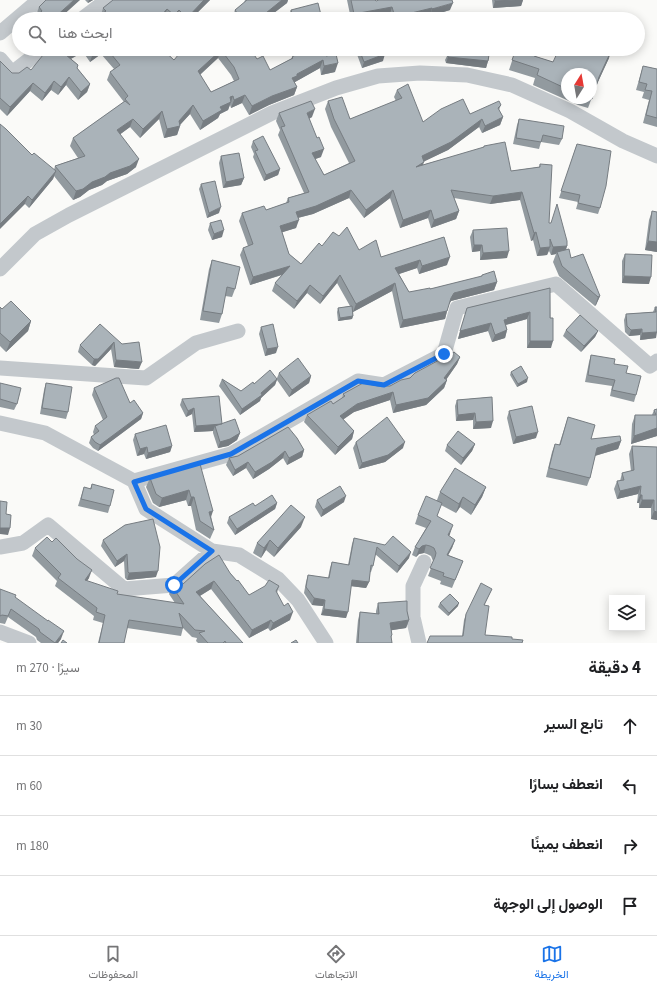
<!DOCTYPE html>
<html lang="ar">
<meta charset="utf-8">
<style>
:root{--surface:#fff;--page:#f6f6f6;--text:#202124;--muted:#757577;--line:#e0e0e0;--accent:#1a73e8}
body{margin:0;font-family:"Source Sans 3",Vazirmatn,sans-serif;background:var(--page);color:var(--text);direction:rtl}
.controls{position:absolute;right:12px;bottom:12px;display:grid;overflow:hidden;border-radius:0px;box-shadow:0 2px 10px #0003}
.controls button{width:36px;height:36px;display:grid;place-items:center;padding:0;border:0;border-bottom:1px solid var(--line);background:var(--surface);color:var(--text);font:20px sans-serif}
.compass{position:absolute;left:561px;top:68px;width:36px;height:36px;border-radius:50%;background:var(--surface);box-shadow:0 2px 10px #0003;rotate:11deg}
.stop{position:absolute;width:12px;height:12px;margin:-9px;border:3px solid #1a73e8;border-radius:50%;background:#fff}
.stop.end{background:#1a73e8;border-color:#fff;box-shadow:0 1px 4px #0008}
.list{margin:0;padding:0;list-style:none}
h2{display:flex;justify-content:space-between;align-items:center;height:52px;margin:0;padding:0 16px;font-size:17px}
h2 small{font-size:13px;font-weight:400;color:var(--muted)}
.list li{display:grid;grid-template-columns:26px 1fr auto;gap:12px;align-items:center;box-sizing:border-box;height:60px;padding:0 16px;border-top:1px solid var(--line)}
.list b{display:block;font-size:15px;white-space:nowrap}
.list em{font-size:13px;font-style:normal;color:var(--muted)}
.icon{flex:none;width:22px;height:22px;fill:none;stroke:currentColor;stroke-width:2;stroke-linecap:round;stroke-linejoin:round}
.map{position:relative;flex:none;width:657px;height:643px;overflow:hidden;direction:ltr}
.search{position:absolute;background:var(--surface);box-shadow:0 2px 10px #0003;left:12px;right:12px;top:12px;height:44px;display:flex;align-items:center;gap:10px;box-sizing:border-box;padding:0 14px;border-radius:22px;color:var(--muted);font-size:15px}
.sheet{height:292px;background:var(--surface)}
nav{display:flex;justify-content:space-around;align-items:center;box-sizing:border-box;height:56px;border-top:1px solid var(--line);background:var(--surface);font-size:11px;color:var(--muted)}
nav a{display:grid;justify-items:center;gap:2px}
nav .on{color:var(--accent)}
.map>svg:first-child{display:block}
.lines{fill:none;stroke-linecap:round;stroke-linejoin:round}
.street{stroke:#c3c8cc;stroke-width:15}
.wall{fill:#929a9f;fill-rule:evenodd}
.shaded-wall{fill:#777d82}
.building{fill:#aab3b9;stroke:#777d82;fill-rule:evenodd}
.route{stroke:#1a73e8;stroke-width:5}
</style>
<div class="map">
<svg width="657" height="643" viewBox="0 0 657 643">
<rect width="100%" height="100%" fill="#fafaf8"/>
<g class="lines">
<path class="street" d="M82,19l25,-19
M0,33l39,-33
M0,59l12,14 31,-24
M0,269l35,-35 34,-19 203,-102 64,-25 42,-12 42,-3 47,2 45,10 58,26 53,30 34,15
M0,368l146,10 50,-35 42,-12
M0,423l45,10 89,48 97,-27 127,-73 26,4 60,-31 13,-46 99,-24 94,82 7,-5
M134,481l12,28 66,42 27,4 39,24 20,21 28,43
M0,547l23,-4 25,-18 76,64 50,-4 38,-34
M0,632l29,11
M419,643l-6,-26v-31l11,-24"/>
</g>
<path class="wall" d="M80,0l-44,16v-1l3,-8z
M85,0h8l-5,3z
M113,0h97l-19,19h-14l-1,-1 -1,1h-9l-2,-2 -63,-2 2,-7z
M245,0h43l-1,3 -21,16h-34l3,-9 9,-7z
M347,0h28l1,1 74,9 -20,6v-1l-18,4h-21l-1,-5 -29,5h-10z
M492,0h31l-2,6 -28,2z
M291,10l31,9h-33l-1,-3z
M50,49h112l12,11 12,-10 64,-1 7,10 13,11 21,-11 1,-2 31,-8 12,23 -14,3 -1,-7 -25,14v1l2,4 -3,8 -25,10 -20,10 -7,-12 -11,5 -1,-3 -2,5 -8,4 -2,4 -18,12 -10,-16 -10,11v1l-3,9 -13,3 -5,-19 -19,19 -10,-11 -10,7 16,33 -9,7 -20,7 -5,4 -13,5 -9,7 -7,3 -19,-24 -1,3 -24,29 -4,-4 7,-49 22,15 1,-4 23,-8 -8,-12 3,-8 51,-36 -17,-22 3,-8 4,-3 -13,-15 -11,8 -7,-10 -12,7 7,6 -1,3 13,16 -3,8 -9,8 -12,-15 -8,10 -7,-5 -9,11 -12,-10 -23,25 -7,-7v-48l12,12h7l12,-3zM218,58l13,17 3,6 -23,11 -11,-17z
M355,49h28v12l-21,7z
M468,49h22l-2,12 -2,7 -40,-5 -1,-3 3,-6 20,-4z
M516,49l18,7 19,6 56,-4 -12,26 -9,24 -10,-3 -45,-20 2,-7 -26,-8zM567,74l24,24h-24z
M643,66l14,3v58l-14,-4 6,-23 -7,-2 2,-6 -8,-2z
M397,90l26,32 47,-8 31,-9 -2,5 4,7 -3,8 -18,8 -3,-6 -31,23 -24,11 -2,4 61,-17 1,-2 27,25 28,-4 1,-3 9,59 18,23 -1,4 5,8 29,38 -4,9 -1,1 -36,-30 -6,-14 3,-8 -5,1 -2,-4 -2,4 -10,1 -4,-16 -2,1 -11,-41 -30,4 -36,-6 5,13 -3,8 -25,9 -3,-10 -28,10 -10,-30 -26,20 -15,-20 -36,16 -15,4 -2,10 -14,4 7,22 12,10 21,-18 17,-10 20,14 22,7 63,-20 3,28 -28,9 -2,-6 -18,6 10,18 21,-3 51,-12 1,-2 15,7 -3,8 -43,11 -2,3 -4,15 -45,9 -8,-37 -39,21v-1v5l-1,3 -14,2 -1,-9 1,-4 12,-2 -13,-23 -17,21 -13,-11 -13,16 -22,-18 3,-8 7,-8 -32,10 -10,-30 3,-7 5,-2 -9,-25 3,-8 24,-3 20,-7 2,-5 16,-5 -26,-58 2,-5 -4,-9 3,-8 33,4 -3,2 12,38 -6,2 9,16 25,-12 -18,-36 -6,-18 3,-8 22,18 46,-18 -2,-4z
M519,119l43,20 -3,6 -18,-3 -2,7 -26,-5 4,-19z
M253,141l27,28 -2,6 -14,6 -11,-24 1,-3 -3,-7z
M577,144l23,64 -2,6 -22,-5 2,-7 -19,-4z
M221,156l23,22 -3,7 -18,3 -4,-25z
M201,184l18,29 -12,5 -8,-29z
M652,211l5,41 -12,-2 4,-30z
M210,223l12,14 -10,3 -4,-10z
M473,230l34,28 -27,2v-9l-8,1 -2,-15z
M625,254l24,30 -27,-1v-22z
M212,260l23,29 -3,8 -7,-1 -3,18 -3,9 -19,-3 9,-51z
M550,288l1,60h-24v-29l-21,6 1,5 -2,8 -13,4 -4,-11 -30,8 9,-31z
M0,307l2,2 29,12 -3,10 -22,21 -6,-6z
M655,307h2l-1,31 -16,2v-5l-11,1 -4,-4 -1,-12 2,-6 27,-2z
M100,324l39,45 -25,-2 -3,-18 -16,17 -3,-1 -14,-13 2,-7z
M261,327l15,26 -11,3 -6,-22z
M566,330l32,1 -3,6 -14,15 -18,-16z
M591,355l23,9 12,9 10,22 -2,7 -24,-6 2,-10 -27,-4 4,-20z
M460,357l-3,7 -11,16h1l-3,8 -18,17 -33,8 -3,-13 -36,12 -11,7 11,12 -2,8 -17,16 -31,-33 3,-7 26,-11 9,-5 1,-5 35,-8h12z
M511,372l16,10 -10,5 -7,-12z
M279,373l32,3 -2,7 -20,14 -12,-17 -2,5 -14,13 -1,3 -20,14 -21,-29 3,-7 19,12 13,-7 23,-6z
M0,383l17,21 -3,6 -14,-3z
M46,383l22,29 -2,7 -26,-5 4,-24z
M94,388l36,15 13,10 -2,6 -43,32 -5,-3 -4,-5 2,-6 3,-2 -1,-3 2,-6 8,-6 -11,-25z
M492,397l-1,31 -18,1v-9l-17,1 -1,-15 2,-6z
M182,399l39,25 19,9 -3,7 -9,6 -10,2 -5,-15v-2l-19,1 -2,-18 -6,3 -6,-12z
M657,409v27l-26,8 1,-20 3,-9h17l2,-5z
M509,411l27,27 -23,6 -6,-26z
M568,417l23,22 30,2 -3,8 -23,7 -5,22 -3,8 -41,-9 6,-25 3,-8 4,1z
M288,427l16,23 -2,7 -15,8 -4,-7 -14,11 -16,10 -7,-11 -13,8 -7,-11 3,-7 9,-2z
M135,434l37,12 -2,6 -24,7 -2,-5 -7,2 -4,-16z
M356,442l47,6 -18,14 -26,7 -6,-21z
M475,444l-3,7 -11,14 -16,-14 2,-6z
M632,446l25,1v73l-6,-1v-11h-12v-5h-2l1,-9 -21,5 -3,-10 3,-8h3l2,-8 9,-2 -2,-17z
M200,464l14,66 -4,9 -14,-9 -5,-24h-3l-2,-6 -27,7 -6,-4 -7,-16 4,-9z
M92,484l18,22 -2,7 -30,-7 6,-19 6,2z
M486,487l-4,10 -11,18 -11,-8 -4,6 -15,-8 -4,11 13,18 -1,2 6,4 -3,8 -4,7 15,6 -11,27 -12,-4 1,-3 -13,-5 5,-13v-2l-2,-5 -4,-2 -3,-1 -5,1 -3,3 -4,-2 3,-8 11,-19 -11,-4 3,-9 19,-15 3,-8z
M317,500l27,2 -23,15 -6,-10z
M277,503l-2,6 -40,26 -8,-12 2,-6 26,-11z
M125,525l31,52 -29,3 -2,-2 -1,-17 -9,6 -14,-21 2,-6z
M301,527l-27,30 -8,-7 -5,8 -8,-5 4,-10z
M354,538l55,20 -12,15 -22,-19 -2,12 -2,6h-1l-1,10 -3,6 -15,-2 -5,32 -25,-3 2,-9 -11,-1 -8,-12 2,-11 2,-7 20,3 2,-10 2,-6 16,3 4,-21z
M35,548l54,30 -2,3 30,13 58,9 -6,-9 3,-8 58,-13 19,22 30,-9 -2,7 13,27 -20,11 -2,-3 -19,10 -38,-49 -11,7 43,47h-45l-2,-2 1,-3 -5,-1 -9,-9 -2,8 -54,-8 -3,15h-26l5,-20 -10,-3 1,-4 -39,-30 2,-5 -25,-25z
M0,589l15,8 46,42 -3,4h-17l-4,-3 -1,-3 -28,-20 -3,7 -5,-1z
M492,589l-8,17 1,29 27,4 -50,-3 2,-16 2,-6z
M378,603l29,8 2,9 -3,8 -15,2 1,5 -1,3 1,5h-36l2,-23 2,-8 16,2v-3z
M440,603l18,3 -10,10 -10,-9z"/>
<path class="shaded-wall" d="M74,0h6l-21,19h-6z
M89,0h4l-5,3z
M204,0h6l-19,19h-4v-1z
M282,0h6l-1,3 -21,16h-6l1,-2z
M516,0h7l-2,6 -28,2 2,-7z
M453,3l-3,7 -20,6 2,-7z
M392,7l-2,7 -29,5h-9l2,-5z
M432,8l-2,7 -18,4h-18l1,-2z
M167,9l-3,8 -1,2h-5z
M179,10l-3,8 -1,1h-2l1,-4z
M258,14l-2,5h-5z
M77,49h7l-1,3 -20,11 3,-8z
M99,49h4l-2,5 -11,8 3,-9z
M612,49l-3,9 -13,28 3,-9z
M221,50l-3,8 -23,21 3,-8z
M385,54l-2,7 -21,7 2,-6z
M448,57l40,4 -2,7 -40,-5z
M323,60l-3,8 -25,14 -1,2 -2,-6 5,-4z
M338,63l-3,9 -14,3 3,-9z
M69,77l-3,8 -8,10 3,-8z
M54,81l-3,9 -9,11 3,-8z
M33,83l-3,8 -23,25 3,-9z
M90,84l-3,8 -9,8 3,-8z
M297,87l-3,8 -25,10 -20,10 3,-9 20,-10z
M245,95l-3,8 -11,5 3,-8z
M233,96l-5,14 -8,4 -2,4 -18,12 3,-9 17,-14 10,-10z
M193,105l-3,9 -12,13 2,-1 -3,9 -13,3 3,-9 12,-8z
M315,109l-3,8 -8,4 3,-8z
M162,111l-3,8 -19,19 3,-9z
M503,117l-3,8 -18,8 3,-7z
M133,119l-3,8 -16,12 3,-9z
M482,119l-3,8 -31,23 -29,14 3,-8z
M324,149l-3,8 -11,4 2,-8z
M139,159l-3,8 -9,7 -20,7 -5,4 -13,5 -9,7 -7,3 3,-9 16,-9z
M424,162l-3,8 -5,-3z
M280,169l-2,6 -14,6 2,-6z
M56,171l-3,8 -24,29 3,-8z
M244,178l-3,7 -18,3 3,-6z
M351,190l-2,8 -36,16 -20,5 3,-7z
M393,190l-3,8 -26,20 2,-8z
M522,192l-2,8 -30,4 3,-8z
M28,196l-3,8 -25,25v-5z
M221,207l-2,6 -12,5 2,-5z
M431,210l-3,8 -28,10 3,-8z
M459,211l-3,8 -25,9 3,-8z
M299,220l-3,8 -19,6 3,-8z
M224,230l-2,7 -10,3 2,-6z
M536,232l-3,8 -2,1 3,-8z
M648,241l9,1v10l-12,-2z
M474,245h8l-2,6 -8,1z
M567,246l-3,8 -7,-2 -1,2 -5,1 2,-8z
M550,247l-3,8 -10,1 3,-8z
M509,251l-2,7 -27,2 3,-7z
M450,257l-3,8 -28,9 3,-8z
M420,260l-3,8 -24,8 2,-8z
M290,266l-3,7 -37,12 3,-8z
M340,275l-3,8 -17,21 3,-8z
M624,276l27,1 -2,7 -27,-1z
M497,282l-3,8 -43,11 -3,5 3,-8 3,-5z
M395,283l-3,8 -39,21 3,-8z
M310,285l-3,8 -13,16 3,-8z
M600,296l-4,9 -1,1 3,-9z
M447,311l-2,8 -45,9 3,-8z
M530,312l-3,7 -22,6 -1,-5 3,-2z
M353,316l-1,3 -14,2 2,-3z
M31,321l-3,10 -22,21 4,-10z
M491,323l-3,8 -30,8 2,-8z
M642,329l-2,6 -11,1 2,-6z
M507,330l-2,8 -13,4 3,-7z
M598,331l-3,6 -14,15 3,-6z
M657,332l-1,6 -16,2 2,-7z
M530,341h23l-2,7h-24z
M114,342l-3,7 -16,17 -3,-1 2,-6z
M278,347l-2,6 -11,3 2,-7z
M460,357l-3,7 -14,20 4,-4 -3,8 -18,17 -33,8 3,-8 48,-27z
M116,360l26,2 -3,7 -25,-2z
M311,376l-2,7 -20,14 3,-7z
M528,378l-1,4 -10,5 1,-3z
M277,379l-2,6 -14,13 -1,3 -20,14 2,-6z
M393,392l-3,8 -36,12 -17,12 3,-8 17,-12z
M194,408l-2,6 -6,3 2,-6z
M143,413l-2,6 -43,32 2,-6z
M475,413l-2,7 -17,1 2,-6z
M493,421l-2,7 -18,1 3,-7z
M222,424l-7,2 -2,5 -19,1 2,-6z
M657,428v8l-26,8 3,-8z
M354,431l-2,8 -17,16 3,-8z
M538,432l-2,6 -23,6 3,-7z
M240,433l-3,7 -9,6 -10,2 2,-6z
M621,441l-3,8 -24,7 3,-8z
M405,442l-2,6 -18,14 -26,7 3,-6z
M475,444l-3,7 -11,14 2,-7z
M172,446l-2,6 -24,7 2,-6z
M147,447l-3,7 -7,2 3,-7z
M304,450l-2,7 -15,8 2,-7z
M285,451l-2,7 -14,11 -16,10 2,-7z
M248,462l-2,6 -13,8 2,-6z
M641,486l-3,8 -21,5 3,-8z
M486,487l-4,10 -11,18 4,-10z
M189,490l-3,10 -27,7 3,-9z
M640,495h2l-3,8h-2z
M346,496l-2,6 -23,15 2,-7z
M191,497h3l-3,9h-3z
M463,497l-3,10 -4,6 3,-9z
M642,500h12l-3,8h-12z
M277,503l-2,6 -40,26 2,-6z
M213,511l-3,9 -1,-8z
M654,511l3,1v8l-6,-1z
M305,517l-4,10 -27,30 4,-9z
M453,525l-3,9 -5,10 3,-9z
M0,528h10l-2,7 -8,-1z
M270,540l-4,10 -5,8 3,-10z
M455,540l-3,8 -8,15 3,-8z
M426,545l-2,8 -5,1 -3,3 3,-8 3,-3z
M411,552l-2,6 -12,15 2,-7z
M127,554l-3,7 -9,6 2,-6z
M92,570l-3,8 -7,10 3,-8z
M158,571l-2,6 -29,3 2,-7z
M352,580l17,2 -3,6 -16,-2z
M214,581l-3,8 -18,11 3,-8z
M314,598l11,2 -2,6 -11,-1z
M459,603l-1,3 -10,10 1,-3z
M324,609l24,3 -2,6 -25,-3z
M293,612l-3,8 -20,11 3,-8z
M271,620l-3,8 -19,10 3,-8z
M409,620l-3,8 -19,3 3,-8z
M64,631l-3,8 -3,4h-3z"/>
<path class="building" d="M46,0h28l-21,19h-20l9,-8 -3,-4z
M113,0h91l-17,18 -8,-8 -5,5 -7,-6 -9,10h-63l11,-8 -3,-3z
M247,0h35l-21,17 -3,-3 -7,5h-10l-6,-9z
M351,0h24l1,1 3,-1h73l1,3 -21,6v-1l-37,9 -3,-10 -38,7z
M495,0h21l-21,1z
M318,3l4,16h-29l-2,-9z
M50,49h27l-11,6 12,10 -1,3 13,16 -9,8 -12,-15 -8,10 -7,-6 -9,12 -12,-10 -23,24 -10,-9v-37l12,12h7l8,-6 4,3 12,-15z
M90,49h9l-6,4z
M107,49h55l12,11 9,-11 3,1 1,-1h63l7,10 6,-3 7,14 23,-12 -1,-1 14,-8h17l3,7 10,-2 2,9 -14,3 -1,-6 -26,14v2l-5,2 5,9 -25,9 -20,10 -7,-11 -11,5 -1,-4 -3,1 1,5 -11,5 2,3 -19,11 -10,-16 -14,16 1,5 -13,3 -5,-18 -19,18 -10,-10 -16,11 22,29 -9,7 -20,7 -5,4 -13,5 -9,7 -7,2 -21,-25 30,-10 -12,-18 52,-37 5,4 -5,-6 3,-3 -18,-24 10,-7zM221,50l13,17 5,12 -28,13 -13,-21z
M359,49h24l2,5 -21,8z
M471,49h19l-2,12 -40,-4v-3l23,-4z
M516,49h21l-3,7 19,6 6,-13h53l-13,28 -7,22 -2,-1h1v-24h-24v15l-30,-14 2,-6 -27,-9z
M643,66l14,3v49l-11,-3 6,-24 -7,-1 2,-6 -8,-2z
M408,84l15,38 18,-13 22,-10 7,15 29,-13 2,4 -3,3 5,9 -18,9 -3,-7 -31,23 -29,14 2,6 -8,5 68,-20v-1l21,-4 6,29 29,-4v-3l12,1 -3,58h2l6,-19 10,37v5l-14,1 -3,-8v8l-10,1 -4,-16 -2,1 -12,-41 -29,4 -42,-6 8,21 -25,9 -3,-10 -28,10 -10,-30 -27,20 -15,-20 -35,16 -20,6 3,8 -19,6 9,28 12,10 18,-21 3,3 11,-14 6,4 8,-9 12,23 17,-10 5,17 63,-20 6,20 -28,9 -2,-6 -25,8 14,24 21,-4v1l52,-13v-1l12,-4 3,11 -43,11 -3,5 -4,13 -44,9 -8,-37 -39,21 -16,-29 -17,21 -13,-11 -13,16 -22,-18 15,-17 -37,11 -10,-29 10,-4 -11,-31 22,-7 2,4 23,-8 -1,-4 21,-6 -28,-65 4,-1 -6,-13 32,-12 4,8 -8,4 10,25 2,-1 5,12 -12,4 12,22 31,-14 -21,-42 -6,-18 14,-4 8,22 52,-21 -5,-8z
M519,119l45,7 -2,13 -19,-4 -2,7 -25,-4z
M0,124l6,5 26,26 2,-2 22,18 -24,29 -4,-4 -28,28z
M263,136l17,33 -14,6 -11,-24 3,-1 -5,-9z
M577,144l34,7 -5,35 -6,22 -22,-5 2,-8 -19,-4z
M239,153l5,25 -18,4 -5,-26z
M215,181l6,26 -12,6 -8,-29z
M652,211l5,1v30l-9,-1z
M221,220l3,10 -10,4 -4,-11z
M507,228l2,23 -26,2 -1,-8h-8l-1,-15z
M569,249l2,9 12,-4 17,42 -2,1 -36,-31 -5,-14z
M625,254l27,1 -1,22 -27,-1z
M212,260l28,7 -5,22 -8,-2 -5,27 -19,-3z
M550,288v30h3v23h-23v-29l-23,6 1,1 -4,1 3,10 -12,5 -4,-12 -31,8 7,-23z
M11,301l20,20 -21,21 -10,-9v-26l2,2z
M352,306l1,10 -13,2 -2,-10z
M655,307h2v25l-15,1v-4l-11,1 -4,-4 -1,-12 30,-2z
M580,315l18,16 -14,15 -18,-16z
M100,324l22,20 17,-2 3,20 -26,-2 -2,-18 -16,17h-4l-14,-14z
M273,324l5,23 -11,2 -6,-22z
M454,352l6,5 -16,21 3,2 -19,18 -32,7 -3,-13 -36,12 -17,12 14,15 -16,16 -31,-32 24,-14 2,3 12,-8 -2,-2 20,-11 15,3h12l11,-6 9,-2 5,-5z
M591,355l24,4 -1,5 14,2 -2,7 15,3 -5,19 -24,-5 3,-10 -27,-5z
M298,358l13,18 -19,14 -13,-17z
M521,366l7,12 -10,6 -7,-12z
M270,370l7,9 -16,14 1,2 -20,14 -20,-30 19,12 12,-9 1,2z
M116,378h3l11,25 4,-3 9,13 -43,32 -5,-3 -4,-5 8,-6 -4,-5 12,-9 -13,-29z
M0,383l21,5 -4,16 -17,-5z
M46,383l26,4 -4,25 -26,-4z
M219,396l3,28 -26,2 -2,-18 -6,3 -6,-12z
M492,397l1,24 -17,1 -1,-9 -17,2 -1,-15z
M532,406l6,26 -22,5 -7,-26z
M657,409v19l-23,8 1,-21h21l-2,-5z
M387,417l18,25 -17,13 -26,8 -6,-21z
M568,417l27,8 -4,14 29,-3 1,5 -24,7 -7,30 -41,-10 6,-24 5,1z
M235,419l5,14 -10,6 -10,3 -5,-16z
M166,425l6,21 -24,7 -1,-6 -7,2 -5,-15z
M288,427l9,11 7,12 -15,8 -4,-7 -13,11 -17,10 -7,-10 -13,8 -6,-12 9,-2z
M458,431l17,13 -12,14 -16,-13z
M632,446l25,1v65l-3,-1v-11h-12v-5h-2l1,-9 -21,5 -3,-10 7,-1 -2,-7 12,-3z
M200,464l13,47 -4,1 5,18 -14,-9 -6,-24h-3l-2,-7 -27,8 -6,-4 -6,-16z
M455,468l31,19 -11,18 -12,-8 -4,7 -19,-12z
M92,484l22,6 -4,16 -29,-7 3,-12 7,2z
M340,486l6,10 -23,14 -6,-10z
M272,495l5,8 -40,26 -8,-12 24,-14 2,3z
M426,496l16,7 -5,13 16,9 -5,10 7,5 -8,15 16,6 -8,19 -12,-4 1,-3 -14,-5 5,-11 1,-4 -2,-5 -4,-2 -4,-1 -4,1 -3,3 -4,-2 16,-26 -13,-6z
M0,501l7,1 -1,12 5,1 -1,13h-10z
M291,505l14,12 -27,31 -8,-8 -6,8 -7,-5z
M153,519l7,28 -2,24 -29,2 -1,-1 -1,-18 -10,7 -14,-21 22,-15z
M393,536l18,16 -12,14 -22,-19 -4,19 -2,-1 -2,17 -17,-2 -4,32 -24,-3 1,-9 -11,-2 -8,-11 2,-12 21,3 3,-16 17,3 5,-27 31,7z
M47,537l5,5 4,-4 21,21 15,11 -7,10 33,11 -1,3 67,10 -12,-18 11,-2 22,-20 14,-9 11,18 7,8 1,-1 11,15 16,-9 4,-6 10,6 -3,5 8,15 4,-3 5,9 -20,11 -2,-3 -19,10 -38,-49 -18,11 47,51h-17l-1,-2 -2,2h-15l-9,-10 6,-2 -10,-1 -16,-17 4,15 -54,-8 -5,23h-25l6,-28 -9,-3 1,-4 -39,-30 3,-4 -26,-26z
M481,583l11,6 -8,16 5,1 -4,29 27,2v2l11,1 -1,3h-95l3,-7h33l3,-22z
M0,589l16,6 -1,2 33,24v-1l16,11 -9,12 -15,-11 -1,-3 -28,-20 -3,7 -6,-1 -2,1z
M450,594l9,9 -10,10 -9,-10z
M407,601v10l2,9 -19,3 2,12 -1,1 1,7h-34l2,-31 19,2 -1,-11z
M63,640l4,3h-6z
M296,640l2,3h-7z"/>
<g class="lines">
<path class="route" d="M174,585l38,-34 -66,-42 -12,-27 97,-28 127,-73 26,4 60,-31"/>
</g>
</svg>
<div class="controls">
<button><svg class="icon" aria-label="layers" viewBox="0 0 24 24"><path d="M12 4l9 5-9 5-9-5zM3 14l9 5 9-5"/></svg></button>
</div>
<svg class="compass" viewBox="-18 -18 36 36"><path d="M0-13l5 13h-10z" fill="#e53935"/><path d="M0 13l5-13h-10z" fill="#757577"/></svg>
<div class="stop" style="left:174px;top:585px"></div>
<div class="stop end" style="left:444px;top:354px"></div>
<div class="search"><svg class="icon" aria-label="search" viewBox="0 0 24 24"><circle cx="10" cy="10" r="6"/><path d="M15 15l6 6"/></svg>ابحث هنا</div>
</div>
<section class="sheet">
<h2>4 دقيقة<small>سيرًا · 270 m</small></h2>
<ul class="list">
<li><svg class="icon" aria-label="ahead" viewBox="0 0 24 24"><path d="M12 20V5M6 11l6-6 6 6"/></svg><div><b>تابع السير</b></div><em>30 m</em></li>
<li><svg class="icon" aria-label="left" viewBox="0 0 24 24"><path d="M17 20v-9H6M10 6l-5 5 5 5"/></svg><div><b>انعطف يسارًا</b></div><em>60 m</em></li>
<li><svg class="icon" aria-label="right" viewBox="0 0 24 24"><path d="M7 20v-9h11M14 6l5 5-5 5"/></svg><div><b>انعطف يمينًا</b></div><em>180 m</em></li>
<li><svg class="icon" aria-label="arrive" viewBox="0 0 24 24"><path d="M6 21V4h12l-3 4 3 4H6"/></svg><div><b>الوصول إلى الوجهة</b></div></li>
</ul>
</section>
<nav>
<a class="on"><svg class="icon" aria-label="map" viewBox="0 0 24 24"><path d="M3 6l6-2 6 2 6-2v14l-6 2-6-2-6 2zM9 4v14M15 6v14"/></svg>الخريطة</a>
<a><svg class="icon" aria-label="directions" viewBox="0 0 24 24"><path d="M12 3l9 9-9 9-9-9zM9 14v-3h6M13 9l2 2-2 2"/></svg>الاتجاهات</a>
<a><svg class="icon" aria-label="saved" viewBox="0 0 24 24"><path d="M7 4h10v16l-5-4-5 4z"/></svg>المحفوظات</a>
</nav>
